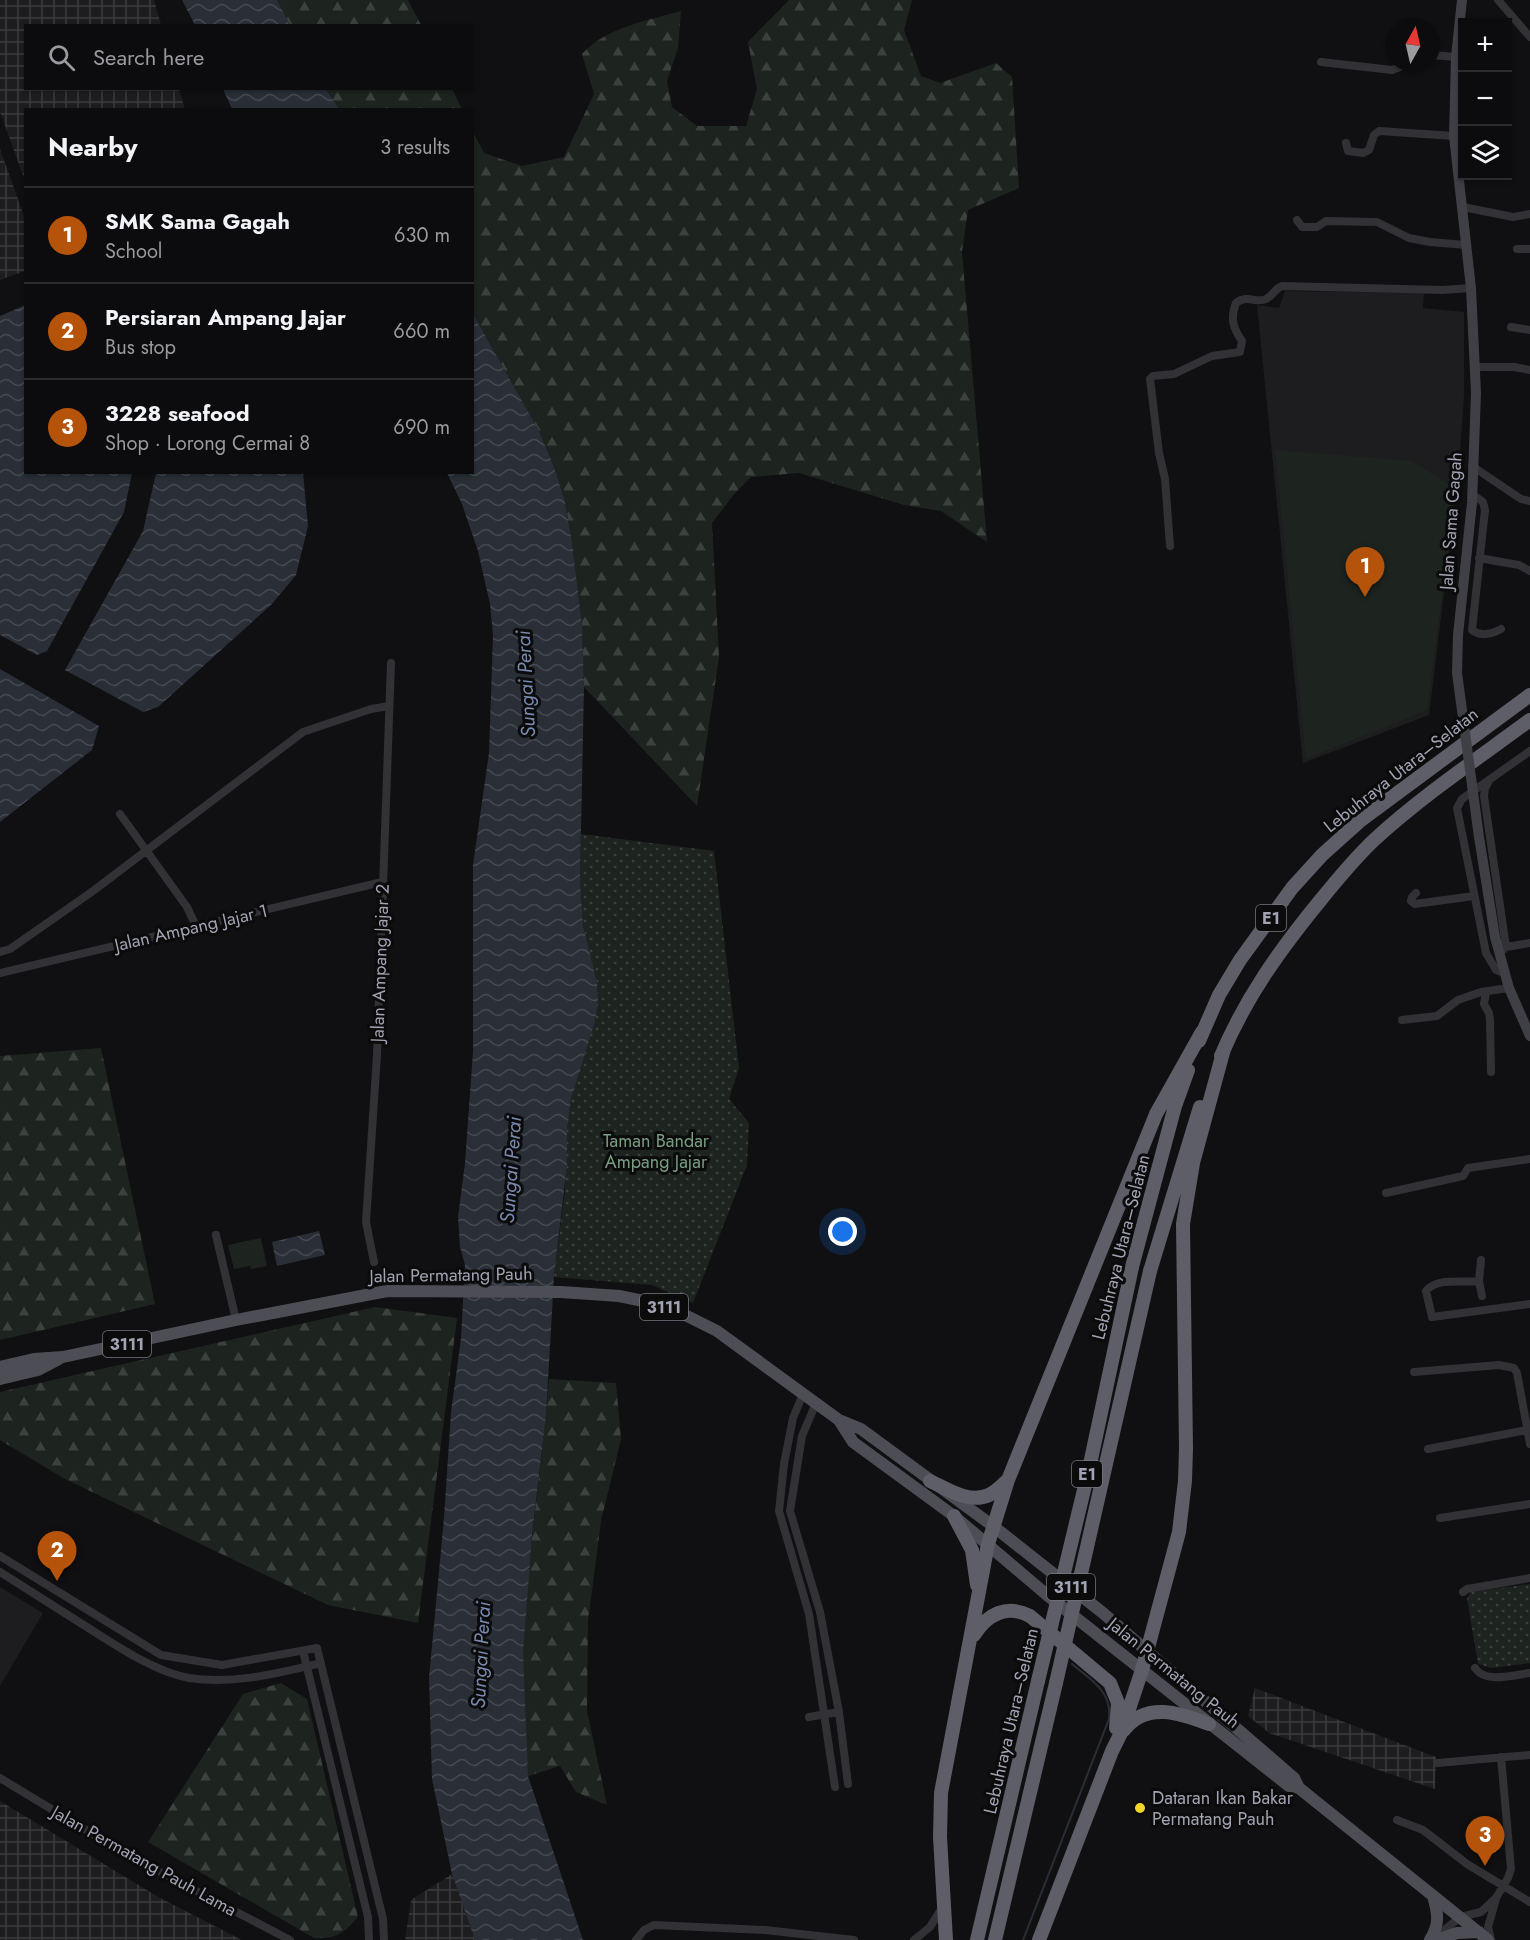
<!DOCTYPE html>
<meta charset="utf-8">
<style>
:root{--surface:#0c0c0e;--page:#151517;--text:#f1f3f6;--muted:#9a9b9e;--line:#2c2c2e;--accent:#b45309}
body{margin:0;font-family:Jost,sans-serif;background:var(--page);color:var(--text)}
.controls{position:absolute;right:18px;top:18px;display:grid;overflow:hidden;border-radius:0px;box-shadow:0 2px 4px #0004}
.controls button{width:54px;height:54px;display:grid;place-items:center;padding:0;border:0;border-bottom:2px solid var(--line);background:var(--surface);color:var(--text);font:30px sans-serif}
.compass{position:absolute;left:1386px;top:18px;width:54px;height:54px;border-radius:50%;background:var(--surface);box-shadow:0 2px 4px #0004;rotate:8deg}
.you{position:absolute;left:843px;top:1232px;width:21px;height:21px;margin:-15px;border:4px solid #fff;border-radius:50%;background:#1a73e8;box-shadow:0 0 0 9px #1a73e833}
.badge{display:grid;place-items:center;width:39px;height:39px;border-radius:50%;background:var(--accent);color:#fff;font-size:20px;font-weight:700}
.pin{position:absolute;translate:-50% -50px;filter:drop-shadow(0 2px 3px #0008)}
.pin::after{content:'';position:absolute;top:32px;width:21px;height:18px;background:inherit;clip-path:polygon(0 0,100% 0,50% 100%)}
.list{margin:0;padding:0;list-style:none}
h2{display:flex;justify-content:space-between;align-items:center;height:78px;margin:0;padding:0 24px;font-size:26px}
h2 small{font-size:20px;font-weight:400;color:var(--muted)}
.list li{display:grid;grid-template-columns:39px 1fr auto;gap:18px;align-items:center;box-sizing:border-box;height:96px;padding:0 24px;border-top:2px solid var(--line)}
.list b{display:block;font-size:22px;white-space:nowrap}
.list p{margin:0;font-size:20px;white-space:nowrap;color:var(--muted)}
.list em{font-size:20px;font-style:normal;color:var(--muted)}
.icon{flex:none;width:33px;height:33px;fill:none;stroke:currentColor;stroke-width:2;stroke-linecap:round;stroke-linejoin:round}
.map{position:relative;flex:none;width:1530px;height:1940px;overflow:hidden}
.search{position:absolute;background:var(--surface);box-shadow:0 2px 4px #0004;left:24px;top:24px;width:450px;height:66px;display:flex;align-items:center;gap:15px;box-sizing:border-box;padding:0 21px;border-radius:0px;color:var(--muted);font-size:22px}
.panel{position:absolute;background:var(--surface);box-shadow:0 2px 4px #0004;left:24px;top:108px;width:450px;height:366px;border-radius:0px}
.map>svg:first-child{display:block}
.built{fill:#1d1c1e}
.industrial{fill:url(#industrial-grid)}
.forest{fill:url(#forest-firs)}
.park{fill:url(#park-dots)}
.pitch{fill:#1d241f}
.water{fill:url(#water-waves)}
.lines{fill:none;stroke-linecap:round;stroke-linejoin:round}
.stream{stroke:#292e37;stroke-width:2}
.street{stroke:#313136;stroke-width:8}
.secondary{stroke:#3f3f46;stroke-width:10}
.primary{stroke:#4d4d55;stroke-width:12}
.highway{stroke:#5d5e67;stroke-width:14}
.secondary-bridge{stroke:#3f3f46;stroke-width:10}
.highway-bridge{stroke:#5d5e67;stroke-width:14}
.poi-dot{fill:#f0d62a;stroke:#0b0b0c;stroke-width:2}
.labels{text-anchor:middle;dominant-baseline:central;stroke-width:6;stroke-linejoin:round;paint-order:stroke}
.shield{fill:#0b0b0c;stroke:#747580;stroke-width:1.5}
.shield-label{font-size:16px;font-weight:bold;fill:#a1a3b2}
.street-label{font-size:18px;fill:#a1a3b2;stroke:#0b0b0c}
.park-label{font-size:18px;fill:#789e82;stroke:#0b0b0c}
.poi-label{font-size:18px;fill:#a1a3b2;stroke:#0b0b0c;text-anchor:start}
.water-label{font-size:20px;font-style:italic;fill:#7889ae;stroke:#0b0b0c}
</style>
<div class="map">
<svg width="1530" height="1940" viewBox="0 0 1530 1940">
<defs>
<pattern id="industrial-grid" width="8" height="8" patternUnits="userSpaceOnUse" patternTransform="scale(1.5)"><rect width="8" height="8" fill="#1d1c1e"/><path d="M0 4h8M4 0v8" fill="none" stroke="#3b3a3c"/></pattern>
<pattern id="forest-firs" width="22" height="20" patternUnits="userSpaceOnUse" patternTransform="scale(1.5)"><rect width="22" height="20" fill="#1d241f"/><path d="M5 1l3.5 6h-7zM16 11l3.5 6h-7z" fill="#3b413d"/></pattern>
<pattern id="park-dots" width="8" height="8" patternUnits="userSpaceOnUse" patternTransform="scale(1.5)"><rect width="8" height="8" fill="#1d241f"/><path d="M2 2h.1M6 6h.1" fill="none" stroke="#3b413d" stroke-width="1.8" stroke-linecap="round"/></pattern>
<pattern id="water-waves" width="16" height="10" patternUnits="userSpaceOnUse" patternTransform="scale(1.5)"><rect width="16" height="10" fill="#292e37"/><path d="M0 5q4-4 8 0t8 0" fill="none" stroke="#454952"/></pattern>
</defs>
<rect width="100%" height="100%" fill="#101012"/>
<path class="built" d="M1285,291l139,2 -1,15 41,4v84l-6,83 -29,236 -126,48 -46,-458 22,3z
M0,1587l43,26 -43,73z"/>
<path class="industrial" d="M0,0h154l7,25 -135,1v62l153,1 6,20 -159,1 -1,71 -25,-69z
M0,149l26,73 -1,49 -25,9z
M1255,1688l181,69 -1,32 -166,-56 -21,-17z
M0,1801l160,97 82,42h-242z
M452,1874l23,66h-70l6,-40z"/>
<path class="forest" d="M277,0h131l13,25h-131z
M789,0h123l-8,30 17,46 19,7 56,-20 16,14 7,111 -51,22 -6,42 25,290 -46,-31 -37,-6 -105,-32 -48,4 -16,16 -23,30 7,134 -22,149 -113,-119 -2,-62 -10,-83 -7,-40 -12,-38 -15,-35 -65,-115 -1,-184 12,23 38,13 42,-9 30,-63 -12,-40c25,-27 64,-33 99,-43l-3,37 -11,33 5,26 25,19h49l11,-37 -9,-47z
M326,89h126l10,20h-123z
M101,1048l54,256 -155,36v-284z
M375,1307l82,11 -39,305 -90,-18 -263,-126 -65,-39v-48z
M549,1379l67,4 5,56 -20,82 -13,100 -1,90 20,94 -31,-13 -16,-26 -32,10c-3,-41 -6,-83 -5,-124 3,-91 19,-182 26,-273z
M281,1683l26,16 51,218c-15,17 -22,22 -44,21l-166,-96 95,-148z"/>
<path class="park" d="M581,834l133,17 25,217 -10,31 20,24 -2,42 -54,138 -41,-18 -98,-8 11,-87 2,-60 4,-31 27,-98 -1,-19 -14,-56 -3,-48z
M1530,1584v79l-39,5 -13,-4 -11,-66 4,-6z"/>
<path class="pitch" d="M1275,450l137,11 44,28 -29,221 -121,49z
M261,1238l6,28 -16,3 -1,-3 -16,3 -6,-24z"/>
<path class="water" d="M182,0h95l13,25h-95z
M223,89h103l13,20h-107z
M25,305l1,167 106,1 -8,39 -77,139 -10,4 -37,-20v-319z
M473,314l65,115 15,35 12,38 7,40 10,83 2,62 -4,191 3,48 14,56 1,19 -3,20 -24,78 -4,31v35l-13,112 -8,138 -14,120 -9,118 5,123 55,164h-108l-23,-66 -20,-95 -3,-101 15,-160 7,-106 10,-73 4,-74 -5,-18 -2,-30 7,-54 8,-111v-187l16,-112 4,-118 -3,-31 -12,-53 -16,-47 -15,-31 25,-1z
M156,473h147l5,53 -12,49 -24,29 -114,103 -15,5 -78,-42 78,-139z
M0,669l99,57 -7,24 -92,72z
M319,1231l6,24 -48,11 -5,-24z"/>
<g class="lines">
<path class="stream" d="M1023,1940l86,-221c3,-28 -18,-39 -37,-55"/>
<path class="street" d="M1498,0l32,37
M1431,55l25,2
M1321,62l71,8 8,-3 2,-4
M1346,143l2,8 15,2 6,-3 5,-15 5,-4 75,5
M1463,207l50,10 17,-3
M1297,220l5,7h15l9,-6 51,1 32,16 21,4 36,3
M1517,249h13
M1511,327l19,3
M1474,367h40l16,3
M1472,466l49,33 9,2
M1472,494l11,8 2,8 -13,120c9,7 20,4 29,-1
M1170,546l-5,-67 -6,-26 -9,-74 3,-3 21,-2 38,-18 28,-4 2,-11c-9,-13 -12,-23 -6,-38 10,-9 20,1 30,-4 8,-4 8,-10 16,-13l161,4 28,-2
M1479,558l40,7 11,6
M1489,781l-4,7 -1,8 22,151
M120,814l67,93 9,19
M1416,893l-4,4 -1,4 4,3 59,-8
M1503,950l3,-3 24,-4
M0,952l10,-3 83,-58 210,-159 68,-23 18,-3
M0,973l382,-91
M1504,973l-8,-3 -10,-17 -29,-145 5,-9 68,-48
M1486,992l-2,12 5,9 1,7 1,52
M1402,1020l35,-4 21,-16 23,-8 28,-4
M1386,1193l77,-17 5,-8 62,-9
M216,1235l20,85
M1481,1260l-2,21 3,15
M374,1262l-8,-40 11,-167 14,-392
M1479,1281c-16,2 -42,-4 -53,10l6,26 98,-13
M1414,1372l85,-7 15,3 3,5 13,71
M803,1394l-10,24 -9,46 -5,47 30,103 26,173
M816,1403l-14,33 -12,75 30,101 19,100 9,72
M1428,1449l99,-19
M1440,1518l90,-14
M0,1556l161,99 61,10 95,-17 66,271 1,21
M0,1572c30,19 60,38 90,57 28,18 66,43 99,49 44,7 89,-5 132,-15
M1463,1592l4,-3 63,-11
M303,1651l65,266 1,23
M1475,1668c10,16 39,7 55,5
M809,1717l30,-5
M1437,1763l93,-8
M0,1778l124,75 166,87
M1397,1820l26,10 44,34 63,38
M1436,1937l24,-20 21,-5 15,-14 12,-20 3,-9 -10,-112
M636,1940l8,-10 10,-5 111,5 89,10
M914,1940l16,-13 12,-19
M1491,1940l-3,-13 8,-28"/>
<path class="secondary" d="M1462,0l-6,57 -2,79 17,152 5,105 -4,110 -5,47
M1495,937l14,51 21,48"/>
<path class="primary" d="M0,1367l34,-8 29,-2 173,-37 151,-29 174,1 58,4 34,7 24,8 40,20 122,89 22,9 132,97 110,87 191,165 5,10 189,152
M0,1379l38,-9 21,-11
M839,1420l14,22 101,74 93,79 242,191 10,2
M1430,1940c10,-16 8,-27 3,-44
M1436,1940l21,-7 22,-1"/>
<path class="highway" d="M1199,1041l20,-46 21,-35 52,-72 30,-33 39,-35 169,-125
M1221,1056c25,-59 58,-105 98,-154 17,-21 35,-43 55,-62 48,-44 103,-81 156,-120
M1132,1267l43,-161 13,-36
M1150,1271l50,-164
M930,1481c17,8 39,23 59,14 7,-3 13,-10 19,-15
M954,1516l18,34 5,35
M974,1635c13,-21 33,-31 56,-19l80,67 8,20 -2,25
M1124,1730c22,-29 56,-17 85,-6
M946,1940l-6,-103 1,-44 47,-249 20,-64 148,-366 46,-82
M977,1940l61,-259
M995,1940l61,-257
M1039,1940l73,-189 9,-18 21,-63 37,-138 6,-51 1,-33 -3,-224 10,-61 31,-114"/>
<path class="secondary-bridge" d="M1467,550l-9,85 -1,38 22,164 16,100"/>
<path class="highway-bridge" d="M1038,1681l51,-212 43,-202
M1056,1683l94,-412"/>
</g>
<circle class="poi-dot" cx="1140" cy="1808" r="6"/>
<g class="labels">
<g class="shield">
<rect x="1256" y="905" width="30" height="26" rx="4.5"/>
<rect x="640" y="1294" width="48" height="26" rx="4.5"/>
<rect x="103" y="1331" width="48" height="26" rx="4.5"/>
<rect x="1072" y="1461" width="30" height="26" rx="4.5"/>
<rect x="1047" y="1574" width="48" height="26" rx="4.5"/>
</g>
<g class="shield-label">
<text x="1271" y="918">E1</text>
<text x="664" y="1307">3111</text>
<text x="127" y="1344">3111</text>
<text x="1087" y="1474">E1</text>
<text x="1071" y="1587">3111</text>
</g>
<g class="street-label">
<text transform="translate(1451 521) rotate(-86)">Jalan Sama Gagah</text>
<text transform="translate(1401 770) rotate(-38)">Lebuhraya Utara–Selatan</text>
<text transform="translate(191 928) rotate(-13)">Jalan Ampang Jajar 1</text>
<text transform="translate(380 963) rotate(-88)">Jalan Ampang Jajar 2</text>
<text transform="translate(1121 1247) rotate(-76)">Lebuhraya Utara–Selatan</text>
<text transform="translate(451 1275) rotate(-1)">Jalan Permatang Pauh</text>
<text transform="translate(1174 1673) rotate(39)">Jalan Permatang Pauh</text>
<text transform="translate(1011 1721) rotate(-77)">Lebuhraya Utara–Selatan</text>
<text transform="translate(144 1861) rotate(29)">Jalan Permatang Pauh Lama</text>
</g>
<g class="park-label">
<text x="656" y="1141">Taman Bandar<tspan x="656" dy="21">Ampang Jajar</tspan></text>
</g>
<g class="poi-label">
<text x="1152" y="1798">Dataran Ikan Bakar<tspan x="1152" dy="21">Permatang Pauh</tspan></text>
</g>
<g class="water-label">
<text transform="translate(526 684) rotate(-93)">Sungai Perai</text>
<text transform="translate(511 1170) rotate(-86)">Sungai Perai</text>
<text transform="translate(481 1655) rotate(-87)">Sungai Perai</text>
</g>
</g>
</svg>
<div class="controls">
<button>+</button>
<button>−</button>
<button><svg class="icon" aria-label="layers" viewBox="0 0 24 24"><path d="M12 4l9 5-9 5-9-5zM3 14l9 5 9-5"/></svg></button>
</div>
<svg class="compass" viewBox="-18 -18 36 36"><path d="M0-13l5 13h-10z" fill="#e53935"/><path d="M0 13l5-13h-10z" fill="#9a9b9e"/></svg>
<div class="you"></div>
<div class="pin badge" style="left:1365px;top:597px">1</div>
<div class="pin badge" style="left:57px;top:1581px">2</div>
<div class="pin badge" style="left:1485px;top:1866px">3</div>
<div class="search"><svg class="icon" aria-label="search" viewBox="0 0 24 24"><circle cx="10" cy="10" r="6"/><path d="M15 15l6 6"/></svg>Search here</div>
<section class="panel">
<h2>Nearby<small>3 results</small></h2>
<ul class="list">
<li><span class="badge">1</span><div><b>SMK Sama Gagah</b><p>School</p></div><em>630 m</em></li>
<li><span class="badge">2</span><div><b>Persiaran Ampang Jajar</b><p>Bus stop</p></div><em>660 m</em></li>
<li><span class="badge">3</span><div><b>3228 seafood</b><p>Shop · Lorong Cermai 8</p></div><em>690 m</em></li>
</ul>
</section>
</div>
